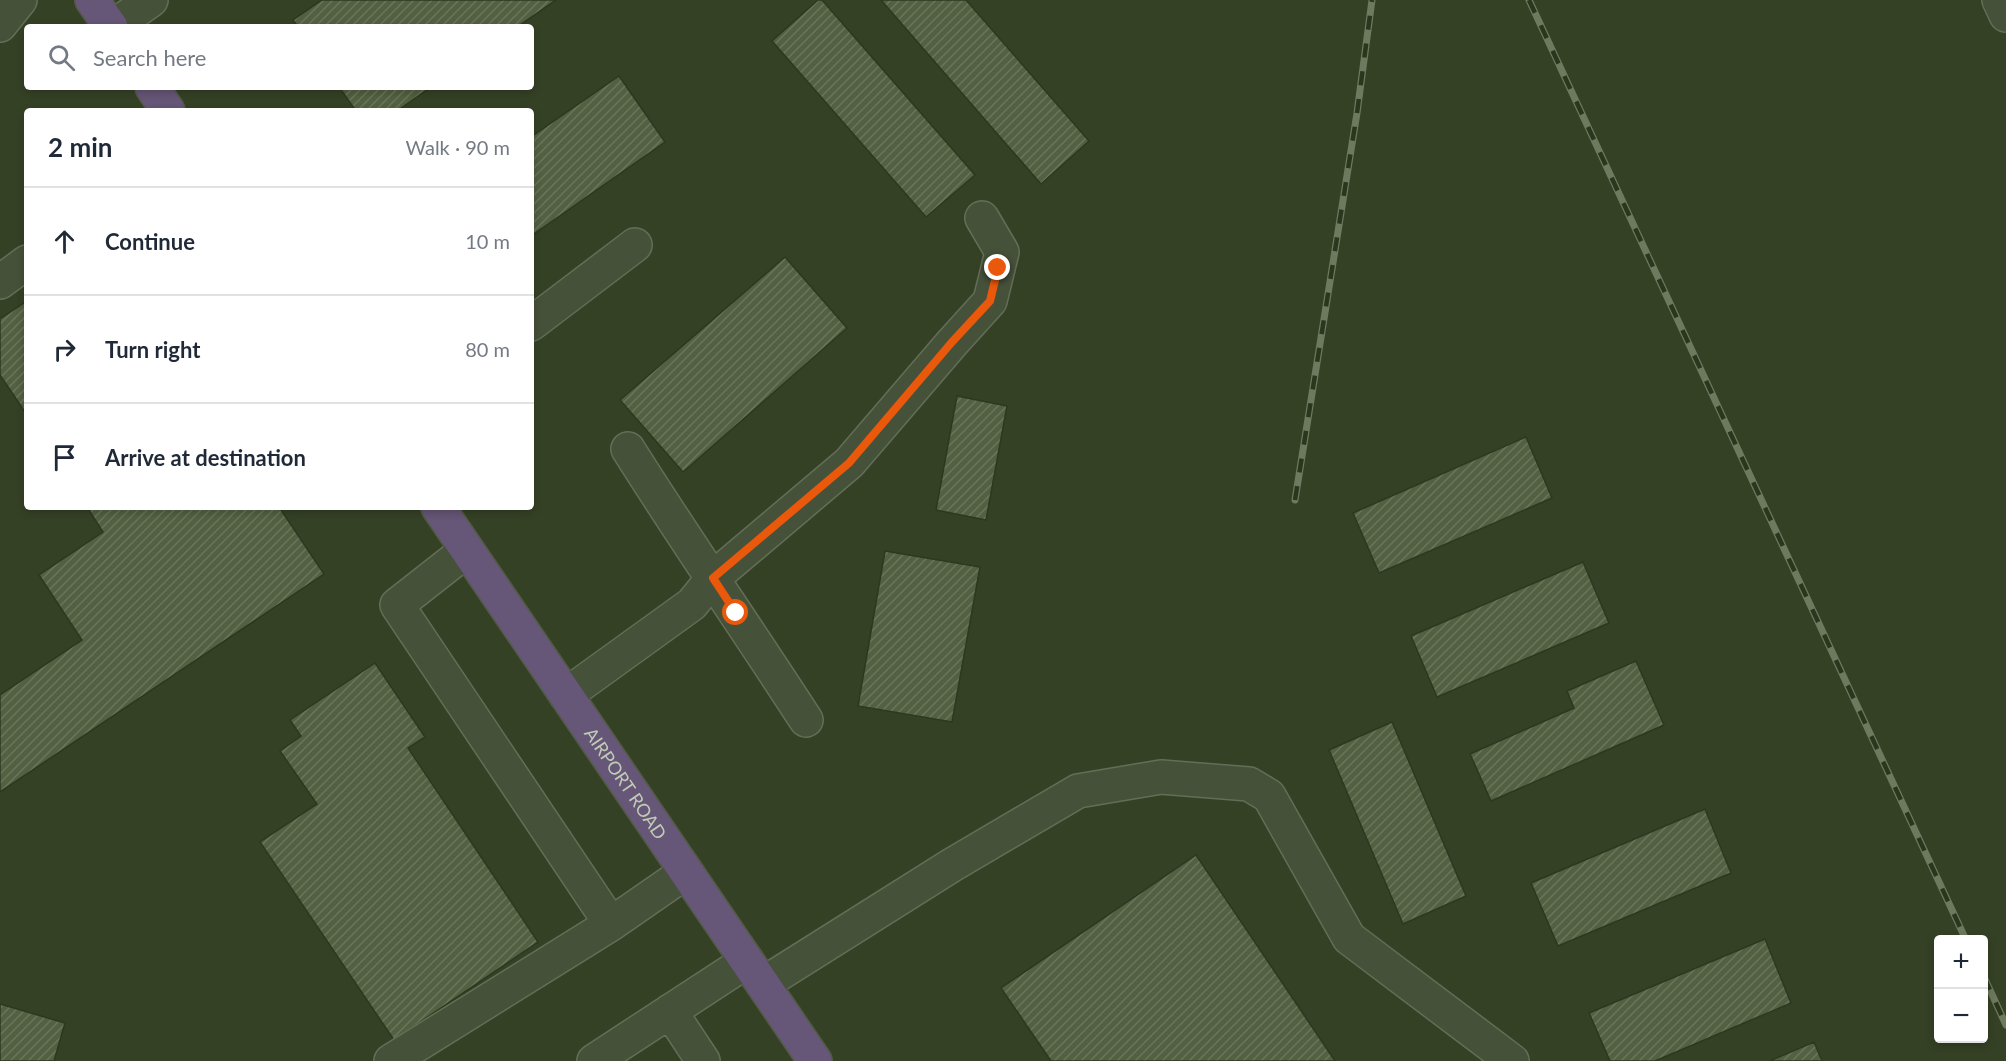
<!DOCTYPE html>
<meta charset="utf-8">
<style>
:root{--surface:#fff;--page:#f2f2f3;--text:#1f2937;--muted:#747a83;--line:#e0e1e3}
body{margin:0;font-family:Lato,sans-serif;background:var(--page);color:var(--text)}
.controls{position:absolute;right:18px;bottom:18px;display:grid;overflow:hidden;border-radius:6px;box-shadow:0 3px 9px #0003}
.controls button{width:54px;height:54px;display:grid;place-items:center;padding:0;border:0;border-bottom:2px solid var(--line);background:var(--surface);color:var(--text);font:30px sans-serif}
.stop{position:absolute;width:18px;height:18px;margin:-14px;border:4px solid #ea580c;border-radius:50%;background:#fff}
.stop.end{background:#ea580c;border-color:#fff;box-shadow:0 2px 6px #0008}
.list{margin:0;padding:0;list-style:none}
h2{display:flex;justify-content:space-between;align-items:center;height:78px;margin:0;padding:0 24px;font-size:26px}
h2 small{font-size:20px;font-weight:400;color:var(--muted)}
.list li{display:grid;grid-template-columns:39px 1fr auto;gap:18px;align-items:center;box-sizing:border-box;height:108px;padding:0 24px;border-top:2px solid var(--line)}
.list b{display:block;font-size:22px;white-space:nowrap}
.list em{font-size:20px;font-style:normal;color:var(--muted)}
.icon{flex:none;width:33px;height:33px;fill:none;stroke:currentColor;stroke-width:2;stroke-linecap:round;stroke-linejoin:round}
.map{position:relative;flex:none;width:2006px;height:1061px;overflow:hidden}
.search{position:absolute;background:var(--surface);box-shadow:0 3px 9px #0003;left:24px;top:24px;width:510px;height:66px;display:flex;align-items:center;gap:15px;box-sizing:border-box;padding:0 21px;border-radius:6px;color:var(--muted);font-size:22px}
.panel{position:absolute;background:var(--surface);box-shadow:0 3px 9px #0003;left:24px;top:108px;width:510px;height:402px;border-radius:6px}
.map>svg:first-child{display:block}
.building{fill:url(#building-hatch);stroke:#2d3820;stroke-width:1.5}
.lines{fill:none;stroke-linecap:round;stroke-linejoin:round}
.minor-casing{stroke:#646e57;stroke-width:36}
.highway-casing{stroke:#515b44;stroke-width:36}
.minor{stroke:#465139;stroke-width:33}
.highway{stroke:#665677;stroke-width:33}
.rail-casing{stroke:#6d7a5d;stroke-width:7}
.rail{stroke:#2b361e;stroke-width:4.5;stroke-dasharray:14;stroke-linecap:butt}
.route{stroke:#ea580c;stroke-width:8}
.labels{text-anchor:middle;dominant-baseline:central;stroke-width:6;stroke-linejoin:round;paint-order:stroke}
.street-label{font-size:18px;fill:#c1cbb6;stroke:#2b361e}
</style>
<div class="map">
<svg width="2006" height="1061" viewBox="0 0 2006 1061">
<defs>
<pattern id="building-hatch" width="6" height="6" patternUnits="userSpaceOnUse" patternTransform="scale(1.5)"><rect width="6" height="6" fill="#536041"/><path d="M-1 1l2-2M0 6l6-6M5 7l2-2" fill="none" stroke="#6a755a"/></pattern>
</defs>
<rect width="100%" height="100%" fill="#354125"/>
<path class="building" d="M322,0h234l-39,27h-219l-5,-7z
M818,0h4l153,175 -49,42 -154,-176z
M881,0h85l123,141 -48,43z
M619,76l46,66 -134,94v-99z
M339,87h92l-34,24h-41z
M785,257l62,71 -164,144 -63,-72z
M27,301v114l-27,-40v-56z
M957,396l50,10 -21,114 -50,-10z
M1526,437l26,61 -173,75 -26,-60z
M87,507h192l45,67 -324,218v-97l82,-55 -43,-65 64,-43z
M885,551l95,16 -28,155 -94,-16z
M1583,562l26,61 -172,74 -26,-61z
M1636,661l28,64 -173,76 -21,-47 104,-46 -7,-17z
M375,663l50,74 -17,11 130,194 -144,98 -134,-198 57,-38 -37,-53 21,-15 -11,-16z
M1392,722l74,174 -63,28 -74,-174z
M1705,809l26,64 -173,73 -27,-63z
M1196,855l139,206h-284l-50,-73z
M1765,939l26,64 -136,58h-45l-21,-48z
M0,1004l65,19 -11,38h-54z
M1814,1042l8,19h-52z"/>
<g class="lines">
<defs>
<path id="minor" d="M1999,0l7,15
M0,25l20,-25
M113,27l38,-27
M0,282l27,-20
M531,324l104,-79
M628,449c58,92 119,180 178,271
M467,550l-70,55 214,319 75,-52
M566,695l126,-91 21,-26 136,-115 103,-120 38,-42 12,-49 -20,-34
M763,984l189,-119 126,-74 83,-14 88,7 20,12 80,142 163,123
M670,1011l33,50
M391,1061l220,-137
M594,1061l153,-100"/>
<g id="highway">
<path d="M92,0l19,27"/>
<path d="M152,87l16,24"/>
<path id="s1" d="M438,507l377,554"/>
</g>
</defs>
<use href="#minor" class="minor-casing"/>
<use href="#highway" class="highway-casing"/>
<use href="#minor" class="minor"/>
<use href="#highway" class="highway"/>
<defs>
<path id="rail" d="M1529,0l437,940
M1295,500l62,-387 15,-113
M1984,977l22,48"/>
</defs>
<use href="#rail" class="rail-casing"/>
<use href="#rail" class="rail"/>
</g>
<g class="lines">
<path class="route" d="M736,613l-23,-35 136,-115 103,-121 38,-41 8,-33"/>
</g>
<g class="labels">
<g class="street-label">
<text stroke="none"><textPath href="#s1" startOffset="334">AIRPORT ROAD</textPath></text>
</g>
</g>
</svg>
<div class="controls">
<button>+</button>
<button>−</button>
</div>
<div class="stop" style="left:736px;top:613px"></div>
<div class="stop end" style="left:998px;top:268px"></div>
<div class="search"><svg class="icon" aria-label="search" viewBox="0 0 24 24"><circle cx="10" cy="10" r="6"/><path d="M15 15l6 6"/></svg>Search here</div>
<section class="panel">
<h2>2 min<small>Walk · 90 m</small></h2>
<ul class="list">
<li><svg class="icon" aria-label="ahead" viewBox="0 0 24 24"><path d="M12 20V5M6 11l6-6 6 6"/></svg><div><b>Continue</b></div><em>10 m</em></li>
<li><svg class="icon" aria-label="right" viewBox="0 0 24 24"><path d="M7 20v-9h11M14 6l5 5-5 5"/></svg><div><b>Turn right</b></div><em>80 m</em></li>
<li><svg class="icon" aria-label="arrive" viewBox="0 0 24 24"><path d="M6 21V4h12l-3 4 3 4H6"/></svg><div><b>Arrive at destination</b></div></li>
</ul>
</section>
</div>
